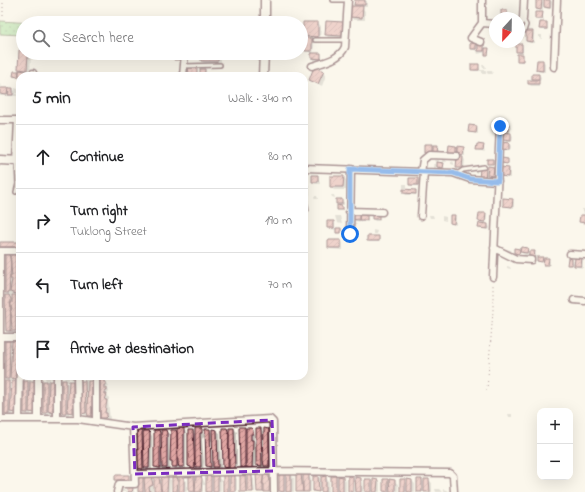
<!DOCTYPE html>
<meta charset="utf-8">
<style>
:root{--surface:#fff;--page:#f2f2f2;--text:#202124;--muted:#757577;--line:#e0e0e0}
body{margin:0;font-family:"Indie Flower",sans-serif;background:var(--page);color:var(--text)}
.controls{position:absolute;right:12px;bottom:12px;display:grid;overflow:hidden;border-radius:8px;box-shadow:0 4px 16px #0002}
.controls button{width:36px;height:36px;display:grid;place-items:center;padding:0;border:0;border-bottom:1px solid var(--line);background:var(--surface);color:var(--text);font:20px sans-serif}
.compass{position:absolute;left:489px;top:12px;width:36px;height:36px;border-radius:50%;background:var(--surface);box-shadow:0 4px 16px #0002;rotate:202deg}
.stop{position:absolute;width:12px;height:12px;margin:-9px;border:3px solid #1a73e8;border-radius:50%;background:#fff}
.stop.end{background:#1a73e8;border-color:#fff;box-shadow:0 1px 4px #0008}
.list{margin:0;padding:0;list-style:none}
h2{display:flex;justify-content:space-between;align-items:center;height:52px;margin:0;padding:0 16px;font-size:17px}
h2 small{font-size:13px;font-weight:400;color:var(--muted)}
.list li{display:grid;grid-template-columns:26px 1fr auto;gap:12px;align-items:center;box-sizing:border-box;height:64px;padding:0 16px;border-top:1px solid var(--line)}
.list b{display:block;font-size:15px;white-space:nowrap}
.list p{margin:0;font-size:13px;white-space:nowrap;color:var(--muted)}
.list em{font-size:13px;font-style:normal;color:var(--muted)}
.icon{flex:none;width:22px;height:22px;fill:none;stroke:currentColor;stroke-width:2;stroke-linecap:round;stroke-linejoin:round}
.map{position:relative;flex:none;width:585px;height:492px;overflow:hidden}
.search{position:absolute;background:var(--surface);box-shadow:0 4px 16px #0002;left:16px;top:16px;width:292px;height:44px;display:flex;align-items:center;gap:10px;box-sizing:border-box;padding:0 14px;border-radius:22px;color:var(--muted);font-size:15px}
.panel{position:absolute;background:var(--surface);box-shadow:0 4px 16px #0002;left:16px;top:72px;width:292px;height:308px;border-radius:12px}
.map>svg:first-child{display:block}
.green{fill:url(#green-dots);stroke:#7a7e64}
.shadow{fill:#0003;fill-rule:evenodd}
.building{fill:url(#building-hatch);stroke:#4a1f2b}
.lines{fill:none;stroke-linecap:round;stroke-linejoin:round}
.lane-casing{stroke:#4a1f2b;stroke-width:6}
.street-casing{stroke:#4a1f2b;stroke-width:9}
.secondary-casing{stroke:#4a1f2b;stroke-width:11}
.path{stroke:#4a1f2b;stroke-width:1;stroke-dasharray:1 3;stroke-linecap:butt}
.lane{stroke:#fbf7ec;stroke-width:3}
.street{stroke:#fbf7ec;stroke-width:6}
.secondary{stroke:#fbf7ec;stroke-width:8}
.route{stroke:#1a73e8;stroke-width:5}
.marked{fill:none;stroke:#7b2cbf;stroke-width:3;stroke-dasharray:8 5;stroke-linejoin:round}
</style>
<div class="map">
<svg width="585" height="492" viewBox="0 0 585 492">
<defs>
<pattern id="green-dots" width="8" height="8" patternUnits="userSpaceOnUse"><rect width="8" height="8" fill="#aadd9e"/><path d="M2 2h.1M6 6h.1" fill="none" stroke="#94bd88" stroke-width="1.8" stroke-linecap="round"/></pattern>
<pattern id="building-hatch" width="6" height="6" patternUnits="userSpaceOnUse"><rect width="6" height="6" fill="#e0a6a3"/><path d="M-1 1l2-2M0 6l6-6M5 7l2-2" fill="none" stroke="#b88785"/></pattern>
</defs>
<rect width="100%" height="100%" fill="#fbf7ec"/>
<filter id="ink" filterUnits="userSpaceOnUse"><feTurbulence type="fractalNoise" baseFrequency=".025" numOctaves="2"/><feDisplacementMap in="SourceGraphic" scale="8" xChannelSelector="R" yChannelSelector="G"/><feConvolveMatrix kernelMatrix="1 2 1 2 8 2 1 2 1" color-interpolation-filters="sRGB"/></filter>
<g filter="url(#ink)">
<path class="green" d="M0,21l33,2h-10v12l-23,-1z"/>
<path class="shadow" d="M356,0l11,1v6h-6l4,4v9h-11l-3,-3 7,-10 -3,-2z
M550,0l2,2 -1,7h-4l-4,-4v6l-6,-2 4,-8 4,4z
M501.5 15a3.5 3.5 0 1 1 7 0a3.5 3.5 0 1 1-7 0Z
M542,13l2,7h-7l-1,-2z
M318,23l3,3 -1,14 -8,-1 2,2 -1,13h8l1,6h-8l-2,-7 -6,-2v-12l-2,-3z
M342,23l3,3v12h-16l-3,-3z
M546,23l2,7h-6l-2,-2z
M532,32l2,2v9h-5l-2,-2z
M519,35h4l1,3h-4z
M539,35h3v4l-3,-1z
M484,43l2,6 3,1v5h-3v-3l-8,2 -1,-3 -6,-2v-5h5l3,2z
M522,45l1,2v6h-4l-2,-2z
M23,51l8,4 -1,17h-3v4l-8,-2v3h-4l3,-5 2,2 -1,-5z
M189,53h32v11h-16l-3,-3v-6h-11z
M270,53h14l1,7 -13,-1z
M522,55l2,7h-4l-2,-2z
M543,61l2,2v9h-6l-2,-2z
M478,65l2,5h5l2,3v-2h5l1,3h-5l-2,-2v2h-4v-3h-8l-2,-2z
M482,65h3l1,3h-3z
M196,68l2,8h-7l-1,-2z
M323,72l3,3 -4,11 -12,-6z
M539,75l2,2 -1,4h-2l2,5h-9l-2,-2 7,-3 -3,-2z
M0,82l1,7h6l2,2 3,-2 3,2v-3l3,1v3h2v4v-3h-4l2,3h-18z
M505,125l6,2 -1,5 -6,-2z
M476,127l2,2v5l-9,-2z
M511,134l2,2 -1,6h-5l4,4 -1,5h-5l-2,-2 5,-5 -4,-4z
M432,145l7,3v7h-12l-2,-2z
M450,146l6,1 2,2 5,-1 2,1v7h-4l4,4 -1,10 -7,-3v-6l-5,-1 2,3v2l-3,-1v-2h2l-2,-2v-2l6,2 5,-2z
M483,146l2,6 -7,-2z
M434,160h5l-1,3 5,1 2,5h-5l-3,-3 -1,2h-2l-1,-4h3l2,3v-5h-3z
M442,160h4l1,2h-5z
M508,160l1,5 -7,-2z
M494,168l2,2 -1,7h-5l-3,-3 -1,7 -4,-1 3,-11 3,4z
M475,169l3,1 -1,3 -2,-1z
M509,169l1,1v8l-7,-1 -2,-2z
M318,176l2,8h-5l-2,-2z
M343,177l3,3v10h-12l-3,-3z
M418,179l1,2v5h-8l-1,-2z
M304,183l5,2 1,10 -6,-2z
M403,184h4v4h-4z
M415,191l2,4h-11l-2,-2z
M331,195h3l1,3 -3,-1z
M314,196h3l1,3h-3z
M306,199h2l1,3h-3z
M337,200l7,2v3h-3l1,5h-4l2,-4 -3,-3z
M512,200l2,2v6l-10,-2z
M308,204l2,2v6l-5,-2z
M582,209h3v4l-3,-1z
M351,214l16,1 1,7 -14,-1 3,4h-5v-2h3l-4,-4z
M378,214l2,7h-5l-2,-2z
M485,214l2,2 -1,9 4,2 -1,3 -10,-2 3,-4 -3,-3z
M429,215h4l1,3h-4z
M335,216h5l2,8 -5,-1z
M442,216l4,1v4l-4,-1z
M454,216l2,2v7l-5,-2z
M334,222l1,6 7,1v4h-4l-1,-3 -7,-1 -2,-2z
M373,230l4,1 -1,3h-3z
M352,232h4l1,3h-5z
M379,237l1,5h-11l-1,-2z
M341,241l2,2v7l-13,-1 -1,-2z
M0,243h17l3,3v4l-20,-1z
M505,249l6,1 2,5 -8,-3z
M527,249l2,3 7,2v5h-4l-4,-4v3l-6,-1v-2h2l-3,-3z
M6,255l5,2 4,-2 4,3v38l-7,-4v4h-3l4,4v-4l6,3v35h-3l-3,-3v3h-3l-3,-3 -1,-35h3l-3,-3zM8,278h5v5h-5z
M548,259l2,2v5l-6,-2z
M581,259l2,2v7l-6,-1 -3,-3v2l-6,-2 4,-4 3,3z
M507,266l3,1 1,2 -4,-1z
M6,342l7,4v-4h2l4,3 -1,36 -6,-3v4h-3l-3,-3zM9,346h4v5h-4zM9,352h4v11h-4zM9,364l4,1v4h-4z
M25,376h13v5l-7,-3v4l6,33 -6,-3v4h-3l-3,-4v-30h4z
M44,376h12v5l-6,-3v4h3l3,3v30l-9,1 -3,-4 3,-30z
M63,376h12v5l-6,-3v4h-3l4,3 2,-3 4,3v30l-7,-3v4h-3l-3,-3 3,-32z
M82,376h12v4l-6,-3v5h3l3,3 1,29 -7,1v1l-6,-3v-31h3z
M100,376h8l1,4h-4l4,6 -2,1 2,5 -2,2 2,4v2h-1l2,19 -6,1 -3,-3 2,-38z
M9,382l4,4 3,-4 3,3v31l-7,-4v4h-3l-3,-3z
M508,414h4v3h-3z
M200,428l5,8 -3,3 2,23 -1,8 -6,-3 1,5 -9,-6 3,-35 4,3zM194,452h1l5,11h-6z
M240,428l11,1 4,5 -1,6 2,4 -1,27 -11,-1 -3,-3zM243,433h4l1,12zM243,442h3l1,12h-4l2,-5z
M183,429l3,3v38l-5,-2 -1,2h-4l-3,-3 3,-36 2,2zM175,438l3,3v19l-3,-14z
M224,429l5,2 5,-2 3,3v39h-10l-3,-3zM229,437l2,3 -6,1zM227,443h3v7l-3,1z
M257,429h4l3,4 4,-4 3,3 1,37h-4l-2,-3 -1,3h-4l-3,-3z
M210,430l3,4 3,-4 4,3 1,37h-4l-3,-4v3h-4l-3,-3zM210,441h3l1,8h-4zM210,450h5l-3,3 2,9h-4z
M155,431h3l3,3 1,-3h3l4,3 1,37h-4l-3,-3v1l-4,1 -3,-3zM162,435l1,22h-1l-4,-21z
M138,432h11l3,4v35h-3l-4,-3v3h-3l-3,-3zM141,446h4v8h-4z
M280,474l11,1 3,3v14h-14z
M262,475l6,1 3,3v13h-14z
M301,475l3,3 4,-2 3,3v13h-13z
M128,476l2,6h-12l-2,-2z
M227,476l3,3 4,-3 3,3v13h-13z
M241,476h10l3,3 1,13h-14z
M150,477l3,3v12h-14l3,-14z
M168,477l3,3 -1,12h-15v-14l6,2 1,-2z
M190,477h5l2,2 3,-2 3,3 3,5h-3v7h-6l-4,-14v12h3l-1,2h-5z
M207,477h11l3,3v12h-14z
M314,477h5l3,3 4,-2 3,4v10h-15z
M332,477h5l2,2 4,-1 3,3v11h-14z
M350,477h3l3,4 4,-2 3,3 1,10h-15z
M173,478h3l4,3 4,-3 3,3v11h-14zM176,482h4v7l-4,-3z
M366,480h5l3,2v-2h3l3,3v9h-14z
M384,480h4l2,3 4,-2 4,3v8h-14z
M405,480l3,4 4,-3 3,3v8h-14z
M422,480l3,3 4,-3 3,3v9h-14z
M128,488l4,1 3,3h-7z
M121,489l4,1 3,2h-7z
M435,489h4l3,3h-6z
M443,489l3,1 3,2h-6z"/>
<path class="building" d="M355,0h10v5h-11z
M536,0h6l-1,10 -5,-1z
M544,0h6v8l-6,-1z
M350,6h13l-1,12 -12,-1z
M501,10h6v6l-6,-1z
M535,12h8l-1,7h-7z
M326,21l17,1 -1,14 -17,-1z
M303,22h15v15l-15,-1z
M540,22h7v7h-8z
M526,31h7l-1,11 -6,-1z
M305,38h7v13h-7z
M478,42h6v9h-6z
M470,43h6v6h-6z
M516,44h6v8h-6z
M485,48h4l-1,7h-3z
M19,50h4v3h5l-1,17 -9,-1z
M201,53h17v8h-17z
M269,53h14v5h-14z
M311,53h10v6l-10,-1z
M517,54h6v7h-6z
M174,56h7v4h-7z
M537,60h6v11l-7,-1z
M471,64h8v6h-8z
M188,67h9v7h-8z
M314,67l10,4 -6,13 -9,-4z
M200,69h5v5h-5z
M19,70l7,1 -1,5h-6z
M14,71h5l-1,6 -5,-1z
M532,74h7v5h-7z
M528,80h11v4h-11z
M0,88h8l-1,7 -7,-1z
M9,88h4v7h-5z
M504,124h5v7l-6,-1z
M469,125l8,1 -1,7 -8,-1z
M503,132l8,1v8l-8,-1z
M502,142l7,1v7l-7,-1z
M424,144h8v10l-8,-1z
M477,144l7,1 -1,5h-7z
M433,145h5l-1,8h-4z
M449,145l7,1v8l-8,-1z
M457,146l7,1 -1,8 -6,-1z
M457,156l6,1 -1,11h-6z
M502,158l6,1v5l-7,-1z
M487,159h6v5h-6z
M437,162l7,1 -1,5 -6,-1z
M488,166l6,1 -1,9 -6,-1z
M501,167l8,1 -1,9 -8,-1z
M480,168l6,1 -1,10h-6z
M312,175h6v7h-6z
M330,176h14l-1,11h-13z
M409,178h9v7h-9z
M304,182h3l1,12h-4z
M403,189l13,1v4l-13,-1z
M503,198l10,1 -1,8 -9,-1z
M336,199h6v5h-6z
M304,203h4l1,8h-5z
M337,205l5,1v4h-5z
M350,213h9v7l-9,-1z
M372,213h7v6h-7z
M479,213h7l-1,9 -7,-1z
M360,214h7v6h-8z
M450,215h5l-1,9 -4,-1z
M580,215h5v8l-6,-1z
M327,221h7v7h-7z
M479,223l9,1v5l-10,-1z
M336,228h5v5h-5z
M367,236h12v5h-12z
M328,240h13v8h-13z
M0,242h18v5h-18z
M521,247l7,1 -1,5 -7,-1z
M514,248l6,1 -1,5 -5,-1z
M529,251h6l-1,7 -5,-1z
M5,254h4l2,7 -2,32h-4z
M12,254h4v40l-6,-2 2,-13h-2v-3h2l-2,-19z
M537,257h6l-1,5 -5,-1z
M544,258h5l-1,7h-5z
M568,258l4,1v6h-5z
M575,258h7l-1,8h-7z
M5,295h4l2,4 -1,32h-4z
M12,295h4v36h-6l2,-3 -1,-11h1l-2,-7h2l-2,-7h2z
M5,341h5l-1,38h-4z
M12,341h4v38l-6,-1z
M100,378h4v4h2v3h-2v3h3v3h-2v3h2l-2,6h2l-2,13h2v3l-2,2h-5z
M62,380h4v33h-4z
M5,381h4v33h-4z
M12,381h4v32l-6,-1z
M24,381h4v32h-4z
M30,381h5v32l-6,-1z
M43,381h4v32h-4z
M49,381h4v22h3v4h-3v6l-5,-2z
M69,381h4v22h2v4h-2v6l-6,-1z
M81,381h4l1,32 -5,1z
M88,381h4v35h-4l-1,-4z
M239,427h6v41l-5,-1z
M177,428h7v39h-5l-1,-3z
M195,428h7v5h-2l1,34h-5l-1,-5z
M222,428h5l2,6 -1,34 -5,-1z
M229,428h5l1,40 -6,1z
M246,428h5l2,2v4h-2v6h2l-1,28 -6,-1z
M256,428h5l1,38 -6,-1z
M264,428l5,1v22l2,9h-2v6h-5l-1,-6z
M205,429h5l1,38 -5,-1z
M212,429l5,1 1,37h-5z
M154,430h5l1,3v35l-6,-1z
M161,430h5l1,3v35h-5z
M171,430h5l1,3v34h-5v-6h-2z
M188,430h5l2,40h-4v-3l-3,-1z
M137,431h5l1,38 -6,-1z
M143,431h5l2,2 -1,35h-5z
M279,473h5v19l-5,-1z
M286,473l5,1v18h-5z
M256,474h7v18h-6z
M296,474h5l2,18h-7z
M303,474l6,1v17h-6z
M115,475h14v5h-14z
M213,475l5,1v16h-5z
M223,475h5v17h-5z
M230,475l5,1v16h-5z
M240,475h5l1,17h-6z
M247,475l5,1 1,16h-6z
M264,475h5v3h1l-1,14h-5v-8h-2z
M151,476l2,9 -4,2 1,5h-5l-1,-14z
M164,476h4l-1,16h-5l-1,-5v-8z
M179,476l5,1v15h-5z
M189,476h5l1,16 -6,-1z
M196,476h5l1,3 -1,13h-6z
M206,476h5v16h-5z
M313,476h5l1,16 -6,-1z
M326,476v16h-5v-15z
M331,476h5v16h-5z
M338,476l5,1v15h-5z
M348,476h5v16l-5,-1z
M138,477h5v15h-5z
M154,477h5l2,15 -7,-1z
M172,477h5l1,3 -1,12 -5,-1z
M355,477l6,1v14h-5z
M365,479h6v13h-6z
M373,479l5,1 -1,12h-4z
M383,479h5v13l-5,-1z
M389,479l6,1v12h-5z
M400,479h5v13h-5z
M407,479l5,1v12h-5z
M417,479h5v13h-5z
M424,479h5l1,13h-6z
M127 489a3 3 0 1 1 6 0a3 3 0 1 1-6 0Z"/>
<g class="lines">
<defs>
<path id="lane" d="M333,0h11
M523,19l3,6 -2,6
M315,40h30
M301,47h1
M184,66l36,-1
M457,174l6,-4 21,-3
M16,192l2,-8 -1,-22"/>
<path id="street" d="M482,0v23l13,1
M519,24l4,-5 1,-19
M481,42l-10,-4 11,-15
M312,66c12,-4 27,-6 33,-19l3,-47
M554,67l3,-67
M33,73v3
M183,76l2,-23
M0,120h18l-2,41
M304,168l149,5 17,6 28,2
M421,172l2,-12 6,-5 28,1
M349,211l33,1
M421,216l3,-44
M350,234l1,-65
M494,248l22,11 15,1
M0,251h20
M20,251v37
M570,254l15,1
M493,277l7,-151
M574,300l11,1
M0,337h20
M38,376v43
M77,376l1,43
M96,376v45
M0,419h78l55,8 137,-8 3,3 1,70
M0,419v-168
M19,419l1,-59
M57,419v-43
M135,474l139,-3 176,2 3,3 1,16
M117,492l2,-8h16l-2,-57"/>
<path id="secondary" d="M265,0v23
M263,76l1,-23
M0,160l20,1"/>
</defs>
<use href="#lane" class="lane-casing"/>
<use href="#street" class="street-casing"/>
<use href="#secondary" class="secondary-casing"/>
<path class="path" d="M3,16v-16
M487,390l6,-79v-28"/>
<use href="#lane" class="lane"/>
<use href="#street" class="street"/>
<use href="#secondary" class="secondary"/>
</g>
</g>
<g class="lines" filter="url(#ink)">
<path class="route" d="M350,234v-65l103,4 17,6 28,2 2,-55"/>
</g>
<path d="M0 0H585V492H0ZM272,420l2,51 -139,3 -2,-47z" fill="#fbf7ec" fill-opacity=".55" fill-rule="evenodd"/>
<path class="marked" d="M272,420l2,51 -139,3 -2,-47z"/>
</svg>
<div class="controls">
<button>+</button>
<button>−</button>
</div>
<svg class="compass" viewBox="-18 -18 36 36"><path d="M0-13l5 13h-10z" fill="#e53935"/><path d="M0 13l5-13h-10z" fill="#757577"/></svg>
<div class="stop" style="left:350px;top:234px"></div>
<div class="stop end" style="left:500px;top:126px"></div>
<div class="search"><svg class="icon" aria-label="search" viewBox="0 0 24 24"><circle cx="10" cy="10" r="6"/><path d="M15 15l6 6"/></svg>Search here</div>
<section class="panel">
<h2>5 min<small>Walk · 340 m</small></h2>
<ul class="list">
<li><svg class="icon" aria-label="ahead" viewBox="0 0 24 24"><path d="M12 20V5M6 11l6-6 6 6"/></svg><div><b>Continue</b></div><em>80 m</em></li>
<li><svg class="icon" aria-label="right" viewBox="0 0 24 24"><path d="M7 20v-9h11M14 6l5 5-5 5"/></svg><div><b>Turn right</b><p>Tuklong Street</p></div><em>190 m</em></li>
<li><svg class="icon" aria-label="left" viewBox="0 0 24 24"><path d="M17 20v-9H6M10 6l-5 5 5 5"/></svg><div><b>Turn left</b></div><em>70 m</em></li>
<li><svg class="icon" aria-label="arrive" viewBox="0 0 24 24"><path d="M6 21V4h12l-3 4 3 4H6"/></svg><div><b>Arrive at destination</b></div></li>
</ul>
</section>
</div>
